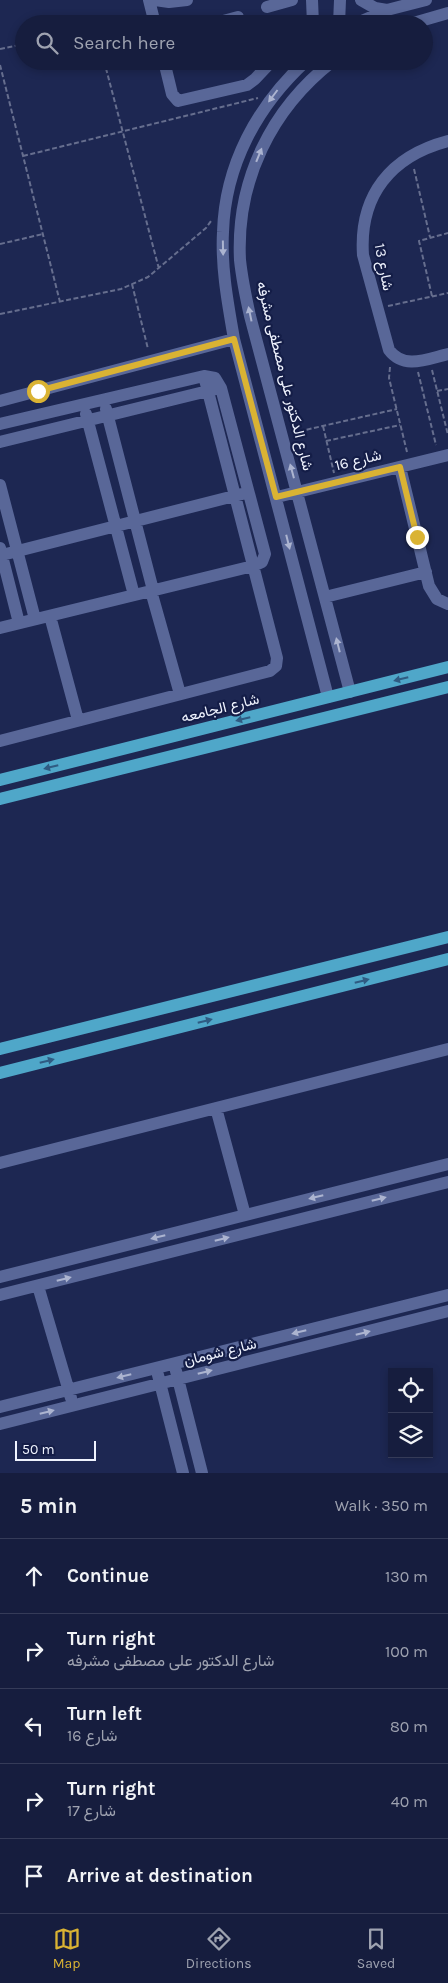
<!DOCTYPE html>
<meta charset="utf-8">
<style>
:root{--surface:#161d3e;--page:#232a49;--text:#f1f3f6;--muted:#9ea2b0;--line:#353b58;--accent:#dab333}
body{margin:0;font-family:Karla,Vazirmatn,sans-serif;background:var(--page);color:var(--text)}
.controls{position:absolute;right:15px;bottom:15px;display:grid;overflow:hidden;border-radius:0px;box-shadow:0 2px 8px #0003}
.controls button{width:45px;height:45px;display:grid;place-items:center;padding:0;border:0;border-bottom:1px solid var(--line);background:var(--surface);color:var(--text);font:25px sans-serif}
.scale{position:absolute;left:15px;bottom:12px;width:81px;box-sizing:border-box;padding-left:5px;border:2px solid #eff3fe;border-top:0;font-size:14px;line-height:18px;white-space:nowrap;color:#eff3fe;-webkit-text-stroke:4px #141d47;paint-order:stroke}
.stop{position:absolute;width:15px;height:15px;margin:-11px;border:4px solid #dab333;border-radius:50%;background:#fff}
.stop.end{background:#dab333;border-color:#fff;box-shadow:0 1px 5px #0008}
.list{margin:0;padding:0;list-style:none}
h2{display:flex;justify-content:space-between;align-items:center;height:65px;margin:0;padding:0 20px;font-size:21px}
h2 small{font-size:16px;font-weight:400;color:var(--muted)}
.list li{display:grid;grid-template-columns:32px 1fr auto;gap:15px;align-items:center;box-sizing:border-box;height:75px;padding:0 20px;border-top:1px solid var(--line)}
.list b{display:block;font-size:19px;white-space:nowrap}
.list p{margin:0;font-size:16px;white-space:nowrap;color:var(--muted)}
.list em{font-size:16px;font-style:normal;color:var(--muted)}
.icon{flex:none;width:28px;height:28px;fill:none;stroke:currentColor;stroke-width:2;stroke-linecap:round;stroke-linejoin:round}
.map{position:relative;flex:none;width:448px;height:1473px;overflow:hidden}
.search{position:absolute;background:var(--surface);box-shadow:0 2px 8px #0003;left:15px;right:15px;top:15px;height:55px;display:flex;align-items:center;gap:12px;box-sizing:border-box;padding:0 18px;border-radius:28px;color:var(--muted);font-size:19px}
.sheet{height:440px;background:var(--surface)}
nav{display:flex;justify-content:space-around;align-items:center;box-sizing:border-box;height:70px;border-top:1px solid var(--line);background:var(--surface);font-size:14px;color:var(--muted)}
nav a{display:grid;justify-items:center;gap:2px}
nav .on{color:var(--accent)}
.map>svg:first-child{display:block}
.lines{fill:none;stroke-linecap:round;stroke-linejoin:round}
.path{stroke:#666e8e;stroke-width:2;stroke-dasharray:5 2.5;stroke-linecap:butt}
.minor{stroke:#596798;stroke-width:12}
.major{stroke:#4fa7c9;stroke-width:12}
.oneway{fill:#acb4d0}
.oneway2{fill:#2f5b82}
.route{stroke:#dab333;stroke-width:6}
.labels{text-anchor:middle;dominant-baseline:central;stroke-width:4.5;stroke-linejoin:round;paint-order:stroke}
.street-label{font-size:15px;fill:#eff3fe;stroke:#141d47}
</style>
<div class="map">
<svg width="448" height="1473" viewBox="0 0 448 1473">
<rect width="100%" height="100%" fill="#1d2752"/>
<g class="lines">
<path class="path" d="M117,24l24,-6
M0,49l24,-5
M104,61l55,208
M0,65l60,237
M23,156l235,-58
M414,169l16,68
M0,244l43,-10
M132,284l16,65
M432,296l-13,-55 29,-8
M388,306l60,-13
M0,314l121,-25 27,-12 58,-49 5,-7
M390,367l-1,11 18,74
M432,370l16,65
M418,372l18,73
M437,391l11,-2
M323,426l11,47
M292,433l105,-24
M326,441l74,-16"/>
<path class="minor" d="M149,0l6,24
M155,0l14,2 18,-2
M312,0l1,24
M361,0l14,8 12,2
M267,7l25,-7
M212,24l26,-7
M339,24l1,-24
M355,24l32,-14 39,-10
M410,24l38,-11
M164,61l8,33 6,7 69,-16 8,-6 17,-18
M306,61c-49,45 -81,104 -83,171 -2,36 5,72 11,107l94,358
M333,61c-62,48 -97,120 -93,199 2,19 6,38 10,56l100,376
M448,141c-57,15 -89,54 -85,114l26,95c15,20 38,9 59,4
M0,401l234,-62
M106,409l47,181
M86,414l48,181
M0,424l204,-48 11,2 6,10 44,166 -3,8 -9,4 -253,62
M0,442l216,-53
M400,467l29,119 8,13 11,5
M0,485l35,134
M277,497l171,-42
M0,548l19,75
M2,555l240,-61
M151,591l29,103
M325,597l101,-25
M50,616l28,104
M0,741l270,-70 6,-5 1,-8 -73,-282
M216,1108l29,107
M0,1163l448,-114
M0,1277l448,-113
M38,1286l33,112
M0,1295l448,-113
M176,1371l26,102
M158,1375l25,98
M0,1407l448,-112
M0,1424l448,-113"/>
<path class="major" d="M0,780l448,-113
M0,799l448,-112
M0,1049l448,-112
M0,1073l448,-114"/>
</g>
<defs><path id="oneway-solid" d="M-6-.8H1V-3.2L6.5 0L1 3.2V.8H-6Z" transform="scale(1.25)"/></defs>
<g class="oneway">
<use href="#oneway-solid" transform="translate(273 96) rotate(127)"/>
<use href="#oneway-solid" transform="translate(259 155) rotate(-68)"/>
<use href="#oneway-solid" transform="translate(223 248) rotate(89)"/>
<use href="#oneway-solid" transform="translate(250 314) rotate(-102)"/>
<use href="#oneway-solid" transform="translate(292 471) rotate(-105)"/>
<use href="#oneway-solid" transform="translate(288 542) rotate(76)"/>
<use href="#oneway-solid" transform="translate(338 645) rotate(-104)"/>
<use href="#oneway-solid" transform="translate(316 1197) rotate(166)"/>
<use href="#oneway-solid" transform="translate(379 1199) rotate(-14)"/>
<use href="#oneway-solid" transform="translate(158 1237) rotate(166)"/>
<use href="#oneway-solid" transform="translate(222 1239) rotate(-14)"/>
<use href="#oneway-solid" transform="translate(64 1279) rotate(-14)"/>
<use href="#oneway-solid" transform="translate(299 1332) rotate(166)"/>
<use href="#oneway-solid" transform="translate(363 1333) rotate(-14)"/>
<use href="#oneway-solid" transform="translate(205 1372) rotate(-14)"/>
<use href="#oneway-solid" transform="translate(124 1376) rotate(166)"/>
<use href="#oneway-solid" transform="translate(47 1412) rotate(-14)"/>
</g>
<g class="oneway2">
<use href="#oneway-solid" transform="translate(401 679) rotate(166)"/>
<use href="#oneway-solid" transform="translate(243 719) rotate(166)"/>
<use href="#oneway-solid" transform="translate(51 767) rotate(166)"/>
<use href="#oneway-solid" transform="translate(362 981) rotate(-14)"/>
<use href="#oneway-solid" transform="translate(205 1021) rotate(-14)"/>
<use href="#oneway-solid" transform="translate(47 1061) rotate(-14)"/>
</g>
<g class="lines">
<path class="route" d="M38,391l196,-52 42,158 124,-30 17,70"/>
</g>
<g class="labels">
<g class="street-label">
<text transform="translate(384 267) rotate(79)">شارع 13</text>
<text transform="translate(285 376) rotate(76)">شارع الدكتور على مصطفى مشرفه</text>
<text transform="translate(358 460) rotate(-14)">شارع 16</text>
<text transform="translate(220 708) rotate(-14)">شارع الجامعه</text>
<text transform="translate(220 1352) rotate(-14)">شارع شومان</text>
</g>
</g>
</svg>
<div class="controls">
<button><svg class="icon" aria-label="locate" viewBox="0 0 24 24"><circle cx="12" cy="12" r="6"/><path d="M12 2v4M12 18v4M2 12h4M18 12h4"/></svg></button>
<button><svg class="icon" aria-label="layers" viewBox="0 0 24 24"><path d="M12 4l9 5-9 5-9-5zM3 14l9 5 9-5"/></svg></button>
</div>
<div class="scale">50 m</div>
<div class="stop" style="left:38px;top:391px"></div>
<div class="stop end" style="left:417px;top:537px"></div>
<div class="search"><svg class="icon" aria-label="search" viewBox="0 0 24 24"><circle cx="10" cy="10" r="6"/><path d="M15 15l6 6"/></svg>Search here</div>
</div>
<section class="sheet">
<h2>5 min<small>Walk · 350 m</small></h2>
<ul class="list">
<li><svg class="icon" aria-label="ahead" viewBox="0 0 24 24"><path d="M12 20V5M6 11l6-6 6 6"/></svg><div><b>Continue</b></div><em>130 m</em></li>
<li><svg class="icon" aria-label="right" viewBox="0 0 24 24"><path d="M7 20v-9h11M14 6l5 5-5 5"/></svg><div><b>Turn right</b><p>شارع الدكتور على مصطفى مشرفه</p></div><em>100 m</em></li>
<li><svg class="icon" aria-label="left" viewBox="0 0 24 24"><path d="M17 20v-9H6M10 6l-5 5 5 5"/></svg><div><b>Turn left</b><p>شارع 16</p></div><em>80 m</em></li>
<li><svg class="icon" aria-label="right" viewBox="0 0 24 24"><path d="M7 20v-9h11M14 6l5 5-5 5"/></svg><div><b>Turn right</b><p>شارع 17</p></div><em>40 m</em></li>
<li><svg class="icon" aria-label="arrive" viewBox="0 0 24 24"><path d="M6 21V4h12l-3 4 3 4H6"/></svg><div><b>Arrive at destination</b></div></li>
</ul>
</section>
<nav>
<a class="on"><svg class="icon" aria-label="map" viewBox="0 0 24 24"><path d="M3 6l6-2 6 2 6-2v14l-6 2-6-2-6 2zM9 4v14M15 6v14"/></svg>Map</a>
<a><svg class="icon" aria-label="directions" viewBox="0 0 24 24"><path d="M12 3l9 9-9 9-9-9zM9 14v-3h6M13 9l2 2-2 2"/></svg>Directions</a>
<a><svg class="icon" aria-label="saved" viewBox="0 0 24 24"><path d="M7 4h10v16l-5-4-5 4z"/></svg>Saved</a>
</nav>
